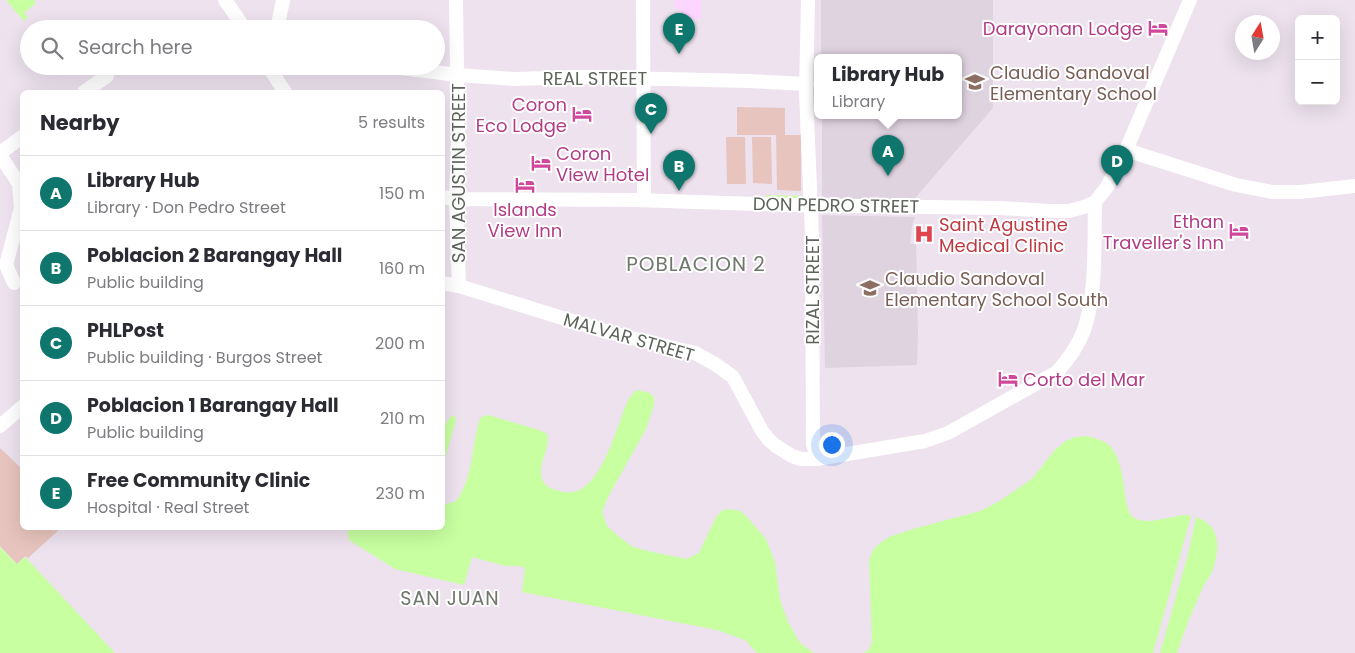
<!DOCTYPE html>
<meta charset="utf-8">
<style>
:root{--surface:#fff;--page:#f7f7f7;--text:#2b2b33;--muted:#7c7c81;--line:#e1e1e2;--accent:#0f766e}
body{margin:0;font-family:Poppins,sans-serif;background:var(--page);color:var(--text)}
.controls{position:absolute;right:15px;top:15px;display:grid;overflow:hidden;border-radius:8px;box-shadow:0 5px 20px #0002}
.controls button{width:45px;height:45px;display:grid;place-items:center;padding:0;border:0;border-bottom:1px solid var(--line);background:var(--surface);color:var(--text);font:25px sans-serif}
.compass{position:absolute;left:1235px;top:15px;width:45px;height:45px;border-radius:50%;background:var(--surface);box-shadow:0 5px 20px #0002;rotate:11deg}
.you{position:absolute;left:831px;top:444px;width:18px;height:18px;margin:-12px;border:4px solid #fff;border-radius:50%;background:#1a73e8;box-shadow:0 0 0 8px #1a73e833}
.badge{display:grid;place-items:center;width:32px;height:32px;border-radius:50%;background:var(--accent);color:#fff;font-size:16px;font-weight:700}
.pin{position:absolute;translate:-50% -41px;filter:drop-shadow(0 1px 2px #0008)}
.pin::after{content:'';position:absolute;top:26px;width:18px;height:15px;background:inherit;clip-path:polygon(0 0,100% 0,50% 100%)}
.popup{position:absolute;left:814px;top:54px;width:148px;height:65px;box-sizing:border-box;display:grid;place-content:center;border-radius:8px;background:var(--surface);filter:drop-shadow(0 1px 4px #0005);font-size:16px;white-space:nowrap;color:var(--muted)}
.popup b{font-size:19px;color:var(--text)}
.popup::after{content:'';position:absolute;left:50%;top:100%;margin-left:-10px;border:10px solid transparent;border-top-color:var(--surface)}
.list{margin:0;padding:0;list-style:none}
h2{display:flex;justify-content:space-between;align-items:center;height:65px;margin:0;padding:0 20px;font-size:21px}
h2 small{font-size:16px;font-weight:400;color:var(--muted)}
.list li{display:grid;grid-template-columns:32px 1fr auto;gap:15px;align-items:center;box-sizing:border-box;height:75px;padding:0 20px;border-top:1px solid var(--line)}
.list b{display:block;font-size:19px;white-space:nowrap}
.list p{margin:0;font-size:16px;white-space:nowrap;color:var(--muted)}
.list em{font-size:16px;font-style:normal;color:var(--muted)}
.icon{flex:none;width:28px;height:28px;fill:none;stroke:currentColor;stroke-width:2;stroke-linecap:round;stroke-linejoin:round}
.map{position:relative;flex:none;width:1355px;height:653px;overflow:hidden}
.search{position:absolute;background:var(--surface);box-shadow:0 5px 20px #0002;left:20px;top:20px;width:425px;height:55px;display:flex;align-items:center;gap:12px;box-sizing:border-box;padding:0 18px;border-radius:28px;color:var(--muted);font-size:19px}
.panel{position:absolute;background:var(--surface);box-shadow:0 5px 20px #0002;left:20px;top:90px;width:425px;height:440px;border-radius:8px}
.map>svg:first-child{display:block}
.commercial{fill:#fcd6ff}
.education{fill:#e0d3e0}
.green{fill:#e7c4bd}
.water{fill:#c7ffa1}
.pier{fill:#ede2ee}
.lines{fill:none;stroke-linecap:round;stroke-linejoin:round}
.stream{stroke:#c7ffa1;stroke-width:4}
.minor{stroke:#fff;stroke-width:14}
.labels{text-anchor:middle;dominant-baseline:central;stroke-width:4;stroke-linejoin:round;paint-order:stroke}
.hotel-label{font-size:18px;fill:#b23c85;stroke:#fff;text-anchor:end}
.education-label{font-size:18px;fill:#785e54;stroke:#fff;text-anchor:start}
.street-label{font-size:18px;fill:#5d645b;stroke:#fff}
.health-label{font-size:18px;fill:#be3a42;stroke:#fff;text-anchor:start}
.neighbourhood-label{font-size:19px;letter-spacing:1px;fill:#6f766b;stroke:#fff}
.quarter-label{font-size:20px;letter-spacing:1px;fill:#6f766b;stroke:#fff}
</style>
<div class="map">
<svg width="1355" height="653" viewBox="0 0 1355 653">
<rect width="100%" height="100%" fill="#ede2ee"/>
<path class="commercial" d="M675,0h26v19h-19l-3,-10 -5,-2z"/>
<path class="education" d="M821,0h172v108l-84,97 -87,-2v-88h136v-58h-137z
M822,215l93,2 -3,9 -2,18h6l2,88 -1,33 -92,3z"/>
<path class="green" d="M737,107l48,1v27h16v56l-24,-1 -1,-55h-39z
M726,137h19l1,47h-19z
M752,137h19l1,47 -19,-1z
M0,448l22,21v59h39l-33,30 -3,-2 -8,8 -17,-18z"/>
<path class="water" d="M6,0h28l2,3 -12,10 4,4 -4,4z
M637,390l13,3 4,4v8l-8,24 -38,68 -6,15 5,14 11,10 15,11 19,5 35,7 12,-6 17,-36 7,-7 7,-1 10,2 7,6 19,22 9,23 5,38 8,22 12,21 14,10h-57l-12,-13 -28,-10 -195,-38 3,-24 -6,-2h-14l-33,-9 -8,28 -69,-16 -46,-29 -2,-12h95l1,-26 3,2 10,-3c18,-24 15,-55 24,-82l3,-3 5,-1 51,15 8,4c4,15 -10,29 -5,45 3,8 10,10 17,12 4,1 8,2 12,1 27,-1 43,-55 51,-76 3,-9 7,-21 15,-26z
M452,415l4,3v2l-13,45c-1,-17 -4,-37 9,-50z
M1088,436c4,2 10,3 15,5 17,8 20,37 22,54 1,6 2,13 5,19 11,15 42,1 55,1 8,1 16,3 22,8 14,10 11,31 6,46 -2,6 -6,11 -9,16 -4,8 -7,17 -11,25 -6,14 -11,28 -16,43h-314l6,-3 3,-8 -3,-81 4,-11 7,-7 9,-6 24,-8 67,-18 18,-9 34,-23 21,-27 11,-10 11,-5z
M0,547l17,17 8,-7 90,96h-115z"/>
<path class="pier" d="M1191,516l5,1 -8,37 -28,99h-7z"/>
<g class="lines">
<path class="stream" d="M768,197l38,1"/>
<path class="minor" d="M225,0l20,29
M456,0l2,145 -2,54 3,87
M643,0l1,200
M808,0l-2,92 6,145 1,207 4,15
M277,29l6,-29
M268,66l17,26
M384,66l74,9 57,4 65,-2 169,4 58,3
M84,92l23,-16
M1126,150l110,35 36,7h28l55,-6
M0,153l22,-16
M0,155l19,29 2,24 -15,57 8,18
M442,197l14,2 180,1 154,5 209,3 53,3h17l15,-4 11,-5 12,-15 19,-37 64,-150
M442,283l17,3 152,47 84,20 20,11 18,13 29,54 7,9 7,6 16,10 9,3h16l108,-18 23,-8 109,-61c11,-12 21,-26 27,-42 13,-38 10,-89 11,-128
M0,426l22,-19"/>
</g>
<defs>
<symbol id="hotel-bare" viewBox="-9 -9 18 18"><path d="M-6-4.5h1.5V1H6V5H4.5V3h-9V5H-6ZM-4 0a1.8 1.8 0 1 1 3.6 0ZM.5 0V-2.5h3Q6-2.5 6 0Z" fill="#d1479c" stroke="#fff" stroke-width="2.5" paint-order="stroke"/></symbol>
<symbol id="school-bare" viewBox="-9 -9 18 18"><path d="M0-5L7-2L0 1L-7-2ZM-4 1L0 2.5L4 1V4Q0 6-4 4Z" fill="#8d6e63" stroke="#fff" stroke-width="2.5" paint-order="stroke"/></symbol>
<symbol id="hospital-bare" viewBox="-9 -9 18 18"><path d="M-5-5h3v3.5h4V-5h3V5h-3V1.5h-4V5h-3Z" fill="#e0444e" stroke="#fff" stroke-width="2.5" paint-order="stroke"/></symbol>
</defs>
<g fill-rule="evenodd">
<use href="#hotel-bare" x="1144" y="14" width="28" height="28"/>
<use href="#school-bare" x="961" y="68" width="28" height="28"/>
<use href="#hotel-bare" x="568" y="100" width="28" height="28"/>
<use href="#hotel-bare" x="527" y="149" width="28" height="28"/>
<use href="#hotel-bare" x="511" y="171" width="28" height="28"/>
<use href="#hotel-bare" x="1225" y="217" width="28" height="28"/>
<use href="#hospital-bare" x="910" y="220" width="28" height="28"/>
<use href="#school-bare" x="856" y="274" width="28" height="28"/>
<use href="#hotel-bare" x="994" y="365" width="28" height="28"/>
</g>
<g class="labels">
<g class="hotel-label">
<text x="1143" y="28">Darayonan Lodge</text>
<text x="567" y="104">Coron<tspan x="567" dy="21">Eco Lodge</tspan></text>
<text x="556" y="153" text-anchor="start">Coron<tspan x="556" dy="21">View Hotel</tspan></text>
<text x="525" y="209" text-anchor="middle">Islands<tspan x="525" dy="21">View Inn</tspan></text>
<text x="1224" y="221">Ethan<tspan x="1224" dy="21">Traveller's Inn</tspan></text>
<text x="1023" y="379" text-anchor="start">Corto del Mar</text>
</g>
<g class="education-label">
<text x="990" y="72">Claudio Sandoval<tspan x="990" dy="21">Elementary School</tspan></text>
<text x="885" y="278">Claudio Sandoval<tspan x="885" dy="21">Elementary School South</tspan></text>
</g>
<g class="street-label">
<text x="595" y="78">REAL STREET</text>
<text transform="translate(458 173) rotate(-90)">SAN AGUSTIN STREET</text>
<text transform="translate(836 205) rotate(1)">DON PEDRO STREET</text>
<text transform="translate(812 290) rotate(-90)">RIZAL STREET</text>
<text transform="translate(629 337) rotate(16)">MALVAR STREET</text>
</g>
<g class="health-label">
<text x="939" y="224">Saint Agustine<tspan x="939" dy="21">Medical Clinic</tspan></text>
</g>
<g class="neighbourhood-label">
<text x="450" y="598">SAN JUAN</text>
</g>
<g class="quarter-label">
<text x="696" y="264">POBLACION 2</text>
</g>
</g>
</svg>
<div class="controls">
<button>+</button>
<button>−</button>
</div>
<svg class="compass" viewBox="-18 -18 36 36"><path d="M0-13l5 13h-10z" fill="#e53935"/><path d="M0 13l5-13h-10z" fill="#7c7c81"/></svg>
<div class="you"></div>
<div class="pin badge" style="left:888px;top:176px">A</div>
<div class="popup"><b>Library Hub</b>Library</div>
<div class="pin badge" style="left:679px;top:191px">B</div>
<div class="pin badge" style="left:651px;top:134px">C</div>
<div class="pin badge" style="left:1117px;top:186px">D</div>
<div class="pin badge" style="left:679px;top:54px">E</div>
<div class="search"><svg class="icon" aria-label="search" viewBox="0 0 24 24"><circle cx="10" cy="10" r="6"/><path d="M15 15l6 6"/></svg>Search here</div>
<section class="panel">
<h2>Nearby<small>5 results</small></h2>
<ul class="list">
<li><span class="badge">A</span><div><b>Library Hub</b><p>Library · Don Pedro Street</p></div><em>150 m</em></li>
<li><span class="badge">B</span><div><b>Poblacion 2 Barangay Hall</b><p>Public building</p></div><em>160 m</em></li>
<li><span class="badge">C</span><div><b>PHLPost</b><p>Public building · Burgos Street</p></div><em>200 m</em></li>
<li><span class="badge">D</span><div><b>Poblacion 1 Barangay Hall</b><p>Public building</p></div><em>210 m</em></li>
<li><span class="badge">E</span><div><b>Free Community Clinic</b><p>Hospital · Real Street</p></div><em>230 m</em></li>
</ul>
</section>
</div>
